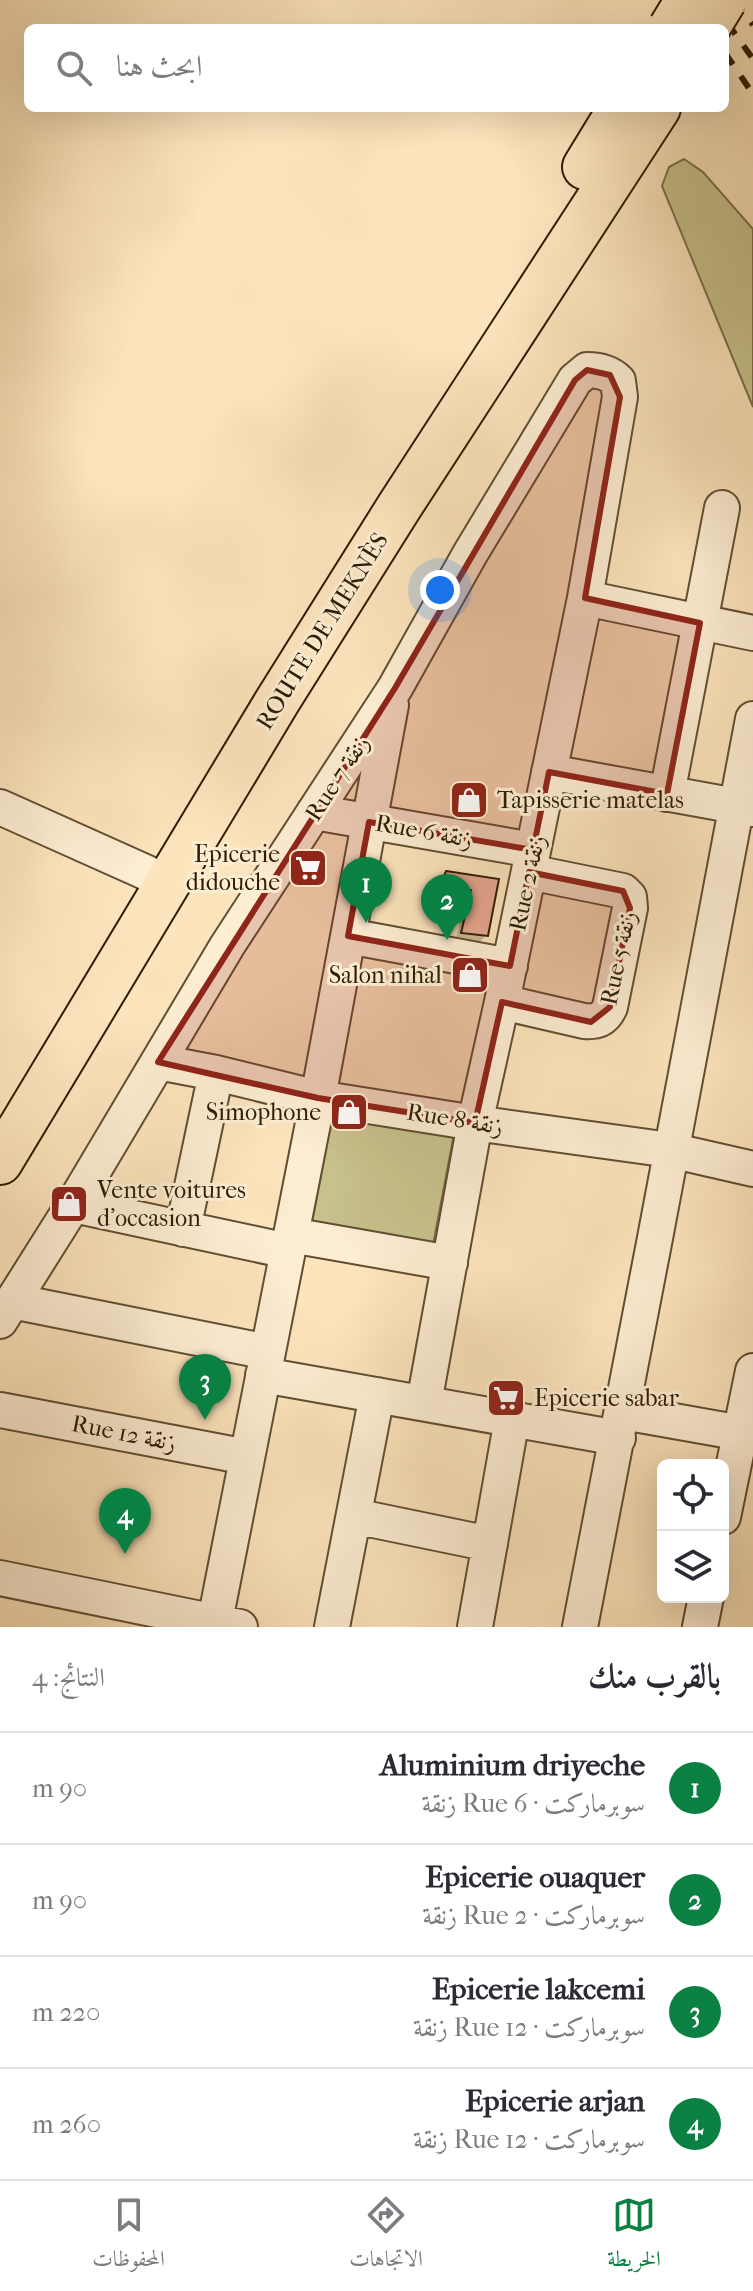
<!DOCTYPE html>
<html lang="ar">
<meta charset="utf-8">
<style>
:root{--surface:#fff;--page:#f2f2f3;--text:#2b2b33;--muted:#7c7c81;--line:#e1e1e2;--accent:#0b8043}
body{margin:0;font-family:"IM FELL French Canon",Amiri,serif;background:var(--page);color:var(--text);direction:rtl}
.controls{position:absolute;right:24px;bottom:24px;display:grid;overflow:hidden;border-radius:12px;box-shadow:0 8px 32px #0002}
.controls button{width:72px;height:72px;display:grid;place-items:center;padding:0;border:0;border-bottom:2px solid var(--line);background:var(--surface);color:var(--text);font:40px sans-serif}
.you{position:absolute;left:440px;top:590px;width:28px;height:28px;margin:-20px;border:6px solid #fff;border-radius:50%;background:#1a73e8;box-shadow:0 0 0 12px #1a73e833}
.badge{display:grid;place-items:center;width:52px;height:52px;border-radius:50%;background:var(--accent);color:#fff;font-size:26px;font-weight:700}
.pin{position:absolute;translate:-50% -66px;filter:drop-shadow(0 2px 4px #0008)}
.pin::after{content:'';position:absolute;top:42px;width:28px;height:24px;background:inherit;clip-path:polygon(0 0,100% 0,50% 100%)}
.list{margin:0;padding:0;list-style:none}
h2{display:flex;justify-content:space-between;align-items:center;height:104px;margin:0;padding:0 32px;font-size:34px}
h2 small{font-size:26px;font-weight:400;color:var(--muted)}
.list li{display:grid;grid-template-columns:52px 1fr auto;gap:24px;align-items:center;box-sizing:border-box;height:112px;padding:0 32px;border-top:2px solid var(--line)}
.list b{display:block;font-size:30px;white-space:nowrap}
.list p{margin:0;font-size:26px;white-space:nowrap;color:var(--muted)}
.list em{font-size:26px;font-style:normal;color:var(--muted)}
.icon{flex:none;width:44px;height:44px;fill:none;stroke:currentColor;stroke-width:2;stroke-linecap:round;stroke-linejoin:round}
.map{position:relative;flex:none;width:753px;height:1627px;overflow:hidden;direction:ltr}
.search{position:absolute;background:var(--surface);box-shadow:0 8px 32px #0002;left:24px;right:24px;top:24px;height:88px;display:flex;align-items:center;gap:20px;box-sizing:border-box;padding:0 28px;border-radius:12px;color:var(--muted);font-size:30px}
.sheet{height:552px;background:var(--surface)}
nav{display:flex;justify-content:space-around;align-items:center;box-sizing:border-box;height:112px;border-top:2px solid var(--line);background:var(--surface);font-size:22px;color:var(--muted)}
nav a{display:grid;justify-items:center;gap:4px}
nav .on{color:var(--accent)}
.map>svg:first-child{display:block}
.green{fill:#c7c18b;stroke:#7a6e48;stroke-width:2}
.shadow{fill:#0003}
.building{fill:#e7a691;stroke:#2d1c04;stroke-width:2}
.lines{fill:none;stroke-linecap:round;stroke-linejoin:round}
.minor-casing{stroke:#614e32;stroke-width:38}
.major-casing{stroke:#2d1c04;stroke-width:48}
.minor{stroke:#fdedd3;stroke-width:34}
.major{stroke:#fce4bc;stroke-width:44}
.rail{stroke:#2d1c04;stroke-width:6;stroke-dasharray:14 14;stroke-linecap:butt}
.major-bridge-casing{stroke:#2d1c04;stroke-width:48;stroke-linecap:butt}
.major-bridge{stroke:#fce4bc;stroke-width:44}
.marked{fill:#8f2418;fill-opacity:0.2;stroke:#8f2418;stroke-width:6;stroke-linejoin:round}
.labels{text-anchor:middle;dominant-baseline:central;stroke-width:6;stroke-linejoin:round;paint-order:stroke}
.street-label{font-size:24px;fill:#2d1c04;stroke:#fdedd3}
.poi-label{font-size:24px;fill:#2d1c04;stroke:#fdedd3;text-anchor:start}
</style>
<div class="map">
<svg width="753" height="1627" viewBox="0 0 753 1627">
<rect width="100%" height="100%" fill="#fce4bc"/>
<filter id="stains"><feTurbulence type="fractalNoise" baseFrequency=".0025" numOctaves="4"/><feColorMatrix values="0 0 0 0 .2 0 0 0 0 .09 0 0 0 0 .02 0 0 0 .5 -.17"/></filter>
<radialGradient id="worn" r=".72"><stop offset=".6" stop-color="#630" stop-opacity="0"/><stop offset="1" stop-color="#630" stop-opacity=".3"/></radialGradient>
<path class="green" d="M684,159l19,13 50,57v178l-91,-221 7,-19z
M333,1111l121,23 -21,111 -121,-23z"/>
<path class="shadow" d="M447,873l50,7 -11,55 -6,7 -24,-3 10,-43 -30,-5 5,-12z"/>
<path class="building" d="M446,871l53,8 -11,57 -27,-3 10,-43 -31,-5z"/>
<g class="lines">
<defs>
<path id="minor" d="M585,598l168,35
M549,772l204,37
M667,794l55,-286
M0,807l145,65 22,12
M314,812l219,38
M348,936l162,30
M502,1002l82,19c13,1 20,-1 26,-14l20,-99 -1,-11 -6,-6 -94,-19
M158,1062l58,11 102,25 157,25 195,27 83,19
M73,1205l215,46
M183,1229l33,-156
M291,1235l159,28
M12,1301l256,51
M0,1321l73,-116 154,-259 168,-258 75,-134 105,-174 12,-10c11,0 23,3 31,11l2,16 -35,201 -83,404 -27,121 -51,280
M263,1375l355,63
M0,1410l247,47
M623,1412l130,23
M354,1516l136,28
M723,1517l30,-146
M0,1578l240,49
M215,1621l103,-523 73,-393
M332,1627l45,-232
M475,1627l37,-208
M580,1627c60,-302 115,-606 173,-908
M700,1627l6,-30"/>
<path id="major" d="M585,167l36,-59
M0,1162l278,-462 121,-193 259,-399"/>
</defs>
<use href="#minor" class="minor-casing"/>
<use href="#major" class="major-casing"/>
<use href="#minor" class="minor"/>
<use href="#major" class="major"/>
<path class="rail" d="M688,0l19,28
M711,0l42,59
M734,0l19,25
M725,53l28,41"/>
<defs>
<path id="major-bridge" d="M671,28l17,-28
M707,28l17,-28"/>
</defs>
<use href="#major-bridge" class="major-bridge-casing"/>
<use href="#major-bridge" class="major-bridge"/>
</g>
<path class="marked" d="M587,370l23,5 10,22 -35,201 115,25 -33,171 -118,-22 -16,78 -164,-28 -21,114 162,30 19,-94 94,19 7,17 -20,99 -19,15 -89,-20 -27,121 -157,-25 -160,-36 237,-374 180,-308z"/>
<defs>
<symbol id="shop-square" viewBox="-11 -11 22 22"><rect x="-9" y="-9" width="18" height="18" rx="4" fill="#8f2418" stroke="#fdedd3"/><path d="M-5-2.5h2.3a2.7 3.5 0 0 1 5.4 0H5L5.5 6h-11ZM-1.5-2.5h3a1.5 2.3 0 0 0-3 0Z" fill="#fff"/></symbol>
<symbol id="supermarket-square" viewBox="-11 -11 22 22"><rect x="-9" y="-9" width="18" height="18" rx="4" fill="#8f2418" stroke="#fdedd3"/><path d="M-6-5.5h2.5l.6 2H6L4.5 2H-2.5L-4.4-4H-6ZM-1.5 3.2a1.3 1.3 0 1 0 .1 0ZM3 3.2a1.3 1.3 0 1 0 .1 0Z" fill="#fff"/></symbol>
</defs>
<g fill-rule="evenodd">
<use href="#shop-square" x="447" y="778" width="44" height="44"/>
<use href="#supermarket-square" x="286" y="846" width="44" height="44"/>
<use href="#shop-square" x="448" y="953" width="44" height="44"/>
<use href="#shop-square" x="327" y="1090" width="44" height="44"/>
<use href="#shop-square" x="47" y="1182" width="44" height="44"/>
<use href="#supermarket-square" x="484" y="1376" width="44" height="44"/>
</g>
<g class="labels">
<g class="street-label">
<text transform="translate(322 631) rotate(-58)">ROUTE DE MEKNÈS</text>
<text transform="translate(337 778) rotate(-57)">Rue 7 زنقة</text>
<text transform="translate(424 831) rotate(10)">Rue 6 زنقة</text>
<text transform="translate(527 883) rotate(-78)">Rue 2 زنقة</text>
<text transform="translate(618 958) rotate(-78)">Rue 5 زنقة</text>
<text transform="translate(455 1119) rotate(9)">Rue 8 زنقة</text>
<text transform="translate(124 1433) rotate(11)">Rue 12 زنقة</text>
</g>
<g class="poi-label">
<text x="497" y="800">Tapisserie matelas</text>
<text x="280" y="854" text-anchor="end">Epicerie<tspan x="280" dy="28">didouche</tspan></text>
<text x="442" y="975" text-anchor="end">Salon nihal</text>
<text x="321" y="1112" text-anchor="end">Simophone</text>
<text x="97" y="1190">Vente voitures<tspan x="97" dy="28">d'occasion</tspan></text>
<text x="534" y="1398">Epicerie sabar</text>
</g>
</g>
<rect width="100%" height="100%" filter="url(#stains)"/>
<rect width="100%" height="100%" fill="url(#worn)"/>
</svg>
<div class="controls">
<button><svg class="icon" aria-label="locate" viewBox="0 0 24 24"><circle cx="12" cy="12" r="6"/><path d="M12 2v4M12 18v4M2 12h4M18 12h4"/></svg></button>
<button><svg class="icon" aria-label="layers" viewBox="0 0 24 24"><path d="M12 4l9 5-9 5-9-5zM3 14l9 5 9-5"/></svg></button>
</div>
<div class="you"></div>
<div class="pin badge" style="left:366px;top:923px">1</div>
<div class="pin badge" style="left:447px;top:940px">2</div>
<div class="pin badge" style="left:205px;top:1420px">3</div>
<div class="pin badge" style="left:125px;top:1554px">4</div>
<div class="search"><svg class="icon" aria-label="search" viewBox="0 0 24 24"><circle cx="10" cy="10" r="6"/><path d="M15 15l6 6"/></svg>ابحث هنا</div>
</div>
<section class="sheet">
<h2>بالقرب منك<small>النتائج: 4</small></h2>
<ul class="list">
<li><span class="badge">1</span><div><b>Aluminium driyeche</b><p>سوبرماركت · Rue 6 زنقة</p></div><em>90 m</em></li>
<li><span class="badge">2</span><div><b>Epicerie ouaquer</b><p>سوبرماركت · Rue 2 زنقة</p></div><em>90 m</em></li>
<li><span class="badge">3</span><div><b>Epicerie lakcemi</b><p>سوبرماركت · Rue 12 زنقة</p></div><em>220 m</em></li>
<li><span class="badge">4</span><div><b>Epicerie arjan</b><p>سوبرماركت · Rue 12 زنقة</p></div><em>260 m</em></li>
</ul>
</section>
<nav>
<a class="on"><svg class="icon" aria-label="map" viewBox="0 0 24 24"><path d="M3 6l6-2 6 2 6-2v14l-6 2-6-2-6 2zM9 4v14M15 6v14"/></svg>الخريطة</a>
<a><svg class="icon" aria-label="directions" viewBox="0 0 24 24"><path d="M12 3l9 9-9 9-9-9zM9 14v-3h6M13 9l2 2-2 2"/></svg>الاتجاهات</a>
<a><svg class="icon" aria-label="saved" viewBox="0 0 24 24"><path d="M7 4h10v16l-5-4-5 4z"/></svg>المحفوظات</a>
</nav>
